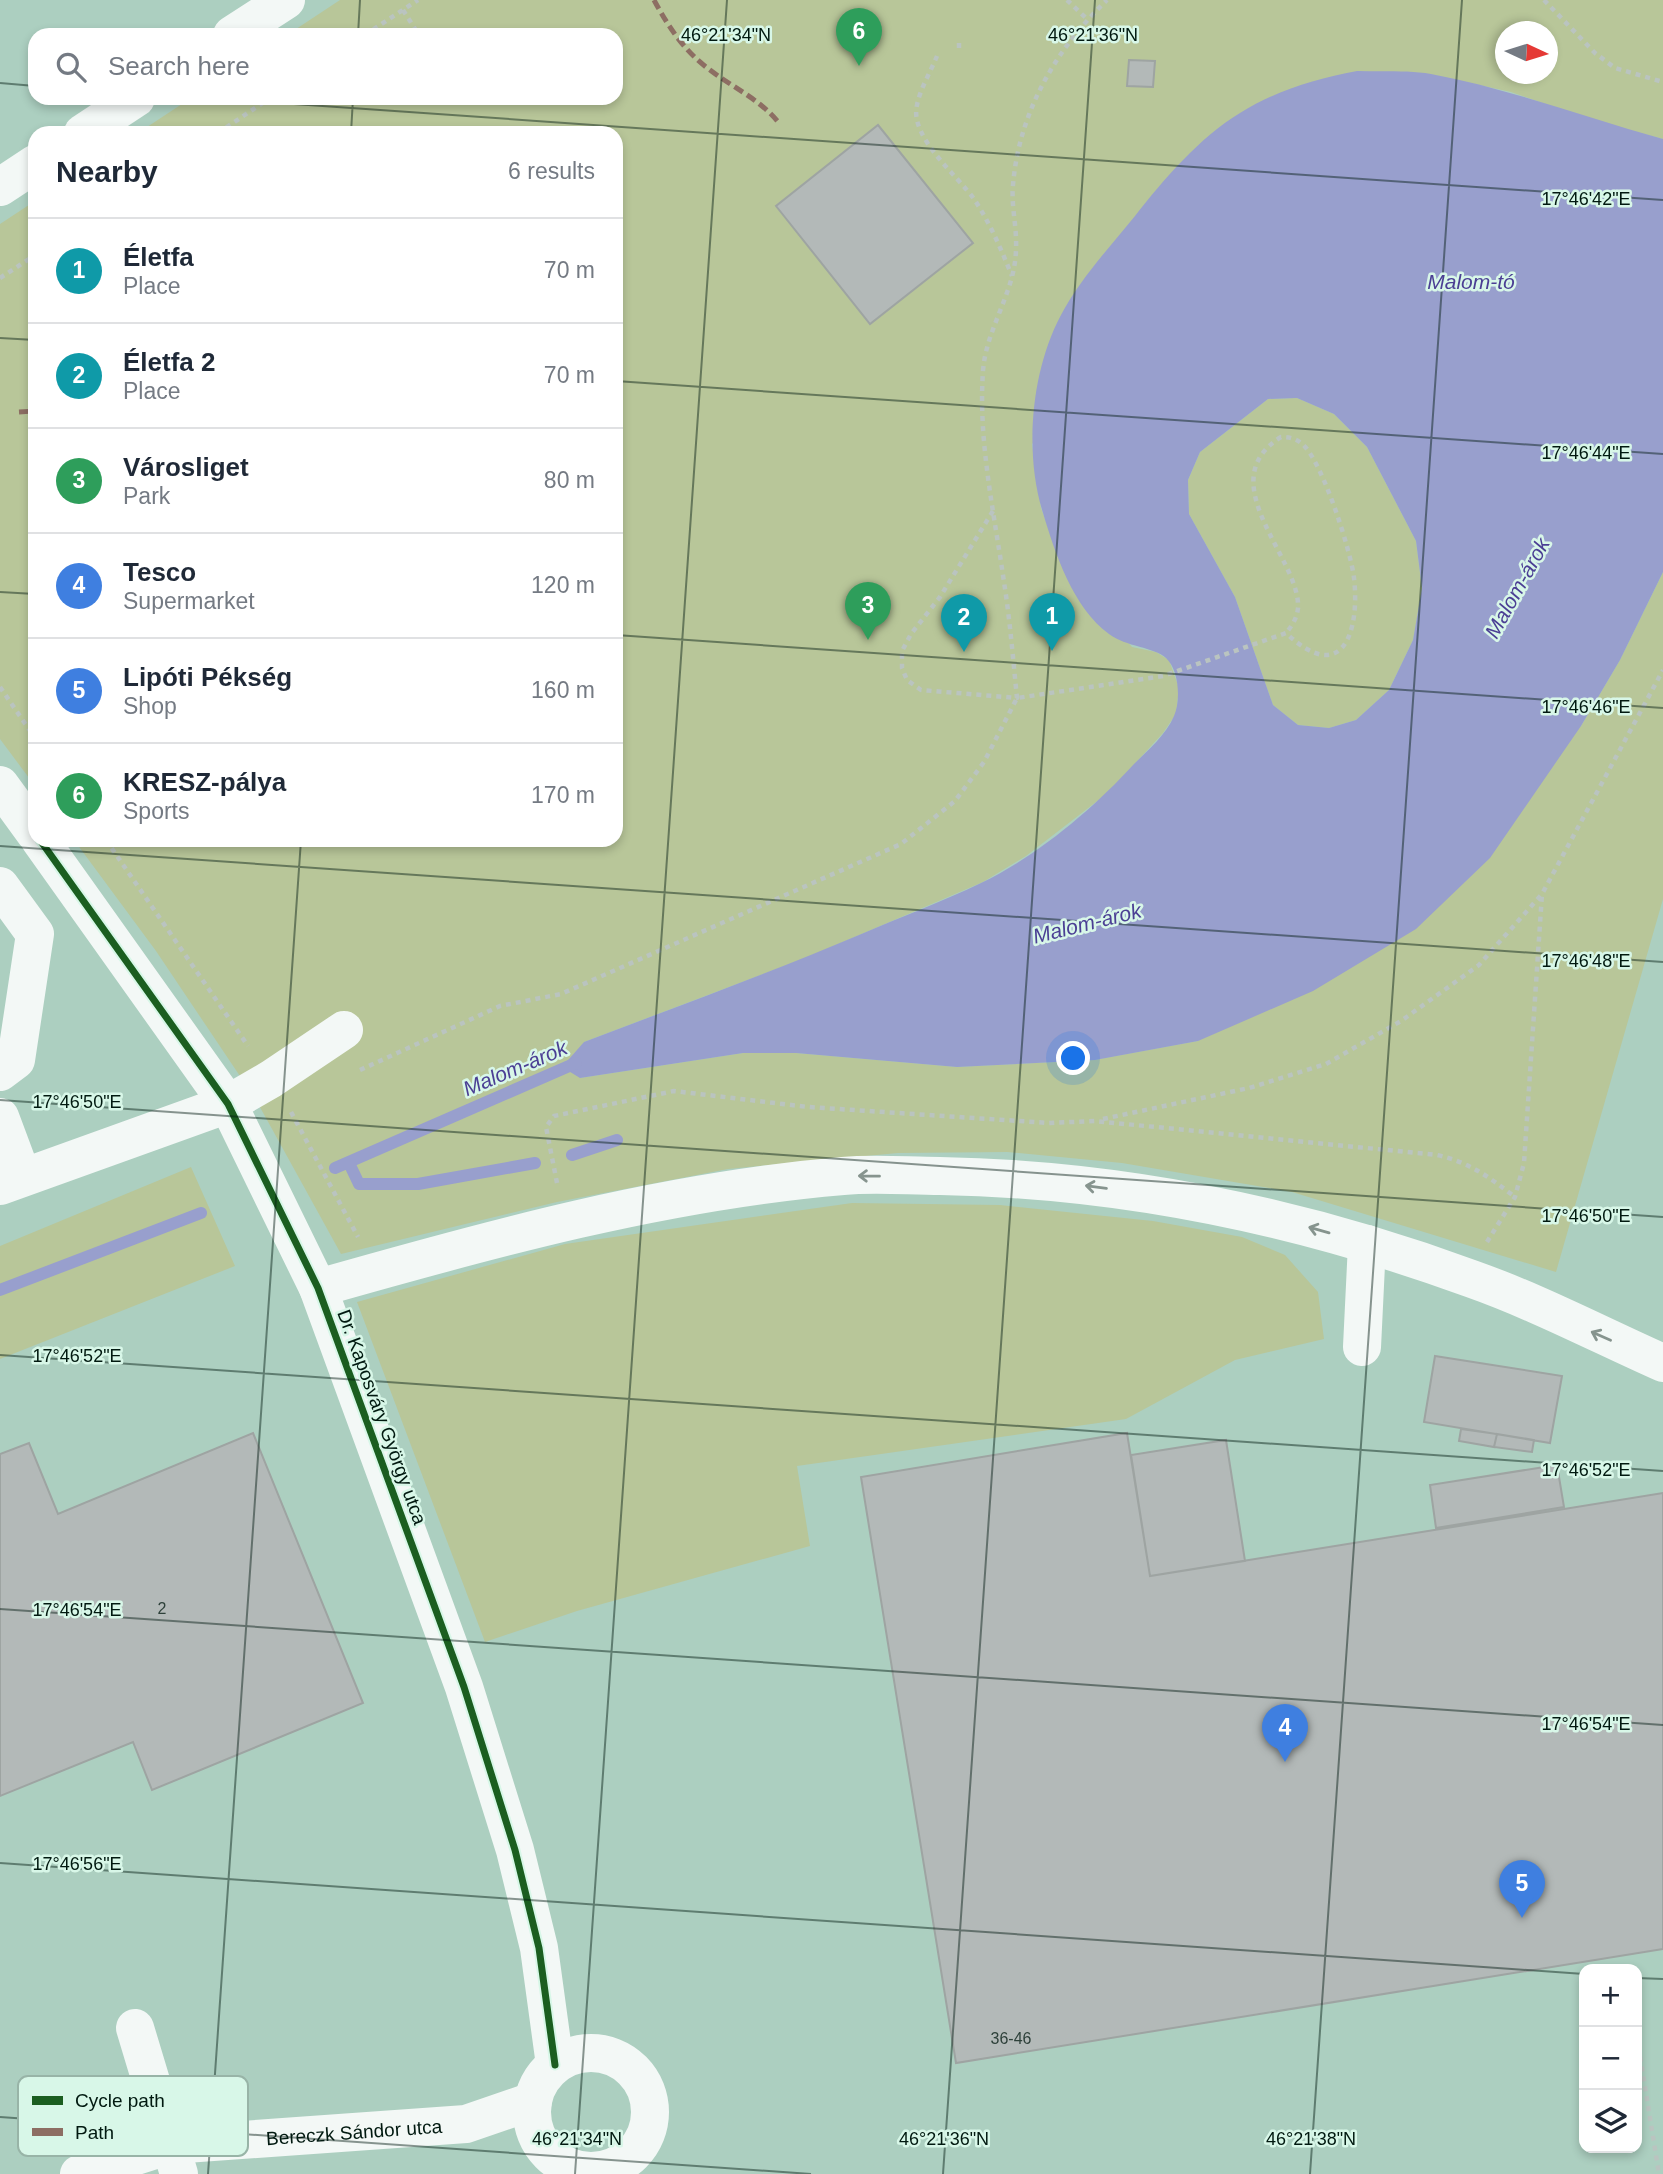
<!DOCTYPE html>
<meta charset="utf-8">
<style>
:root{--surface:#fff;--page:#f2f2f3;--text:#1f2937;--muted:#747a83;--line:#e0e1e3;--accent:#3d594e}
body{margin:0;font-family:Arial,sans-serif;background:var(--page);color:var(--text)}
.controls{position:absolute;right:21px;bottom:21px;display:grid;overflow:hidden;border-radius:14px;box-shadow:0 4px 10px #0003}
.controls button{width:63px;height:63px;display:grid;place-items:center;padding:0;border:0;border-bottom:2px solid var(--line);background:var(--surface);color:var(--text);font:35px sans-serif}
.compass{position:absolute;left:1495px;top:21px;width:63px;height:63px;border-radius:50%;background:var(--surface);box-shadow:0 4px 10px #0003;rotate:94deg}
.you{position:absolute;left:1074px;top:1059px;width:24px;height:24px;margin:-18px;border:5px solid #fff;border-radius:50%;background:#1a73e8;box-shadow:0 0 0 10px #1a73e833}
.badge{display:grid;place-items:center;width:46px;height:46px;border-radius:50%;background:var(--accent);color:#fff;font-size:23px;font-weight:700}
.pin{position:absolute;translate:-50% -58px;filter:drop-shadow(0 2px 4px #0008)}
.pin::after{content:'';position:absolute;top:37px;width:24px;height:21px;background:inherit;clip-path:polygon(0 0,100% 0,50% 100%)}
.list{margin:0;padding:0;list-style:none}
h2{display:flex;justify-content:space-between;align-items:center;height:91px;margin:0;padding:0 28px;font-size:30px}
h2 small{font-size:23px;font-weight:400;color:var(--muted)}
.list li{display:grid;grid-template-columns:46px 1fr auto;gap:21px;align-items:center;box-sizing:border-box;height:105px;padding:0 28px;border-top:2px solid var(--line)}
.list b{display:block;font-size:26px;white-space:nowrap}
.list p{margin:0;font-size:23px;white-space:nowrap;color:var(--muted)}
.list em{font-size:23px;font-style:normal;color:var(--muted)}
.icon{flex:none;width:38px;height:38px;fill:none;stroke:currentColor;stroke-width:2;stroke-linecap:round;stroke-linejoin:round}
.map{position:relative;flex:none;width:1663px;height:2174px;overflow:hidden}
.search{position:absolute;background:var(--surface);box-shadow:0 4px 10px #0003;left:28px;top:28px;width:595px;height:77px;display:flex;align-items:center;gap:18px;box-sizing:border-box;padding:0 24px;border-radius:21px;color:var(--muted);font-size:26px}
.panel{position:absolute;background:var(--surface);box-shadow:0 4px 10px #0003;left:28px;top:126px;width:595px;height:721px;border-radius:21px}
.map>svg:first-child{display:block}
.green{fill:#b8c699;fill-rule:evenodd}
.water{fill:#989fcd;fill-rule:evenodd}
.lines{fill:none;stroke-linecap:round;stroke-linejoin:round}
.stream{stroke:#989fcd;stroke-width:12}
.building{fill:#b3b9b8;stroke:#9ea4a2;stroke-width:2}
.path{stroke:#bac4c0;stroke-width:4.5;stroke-dasharray:5 5;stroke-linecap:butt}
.minor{stroke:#f3f8f6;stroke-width:38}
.quiet{stroke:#8d6e63;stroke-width:5;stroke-dasharray:10 5;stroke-linecap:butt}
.cycleway-casing{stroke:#d8f7e8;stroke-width:11}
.cycleway{stroke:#1b5e20;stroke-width:7}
.oneway{stroke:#86948e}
.ticks{fill:none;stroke:#011910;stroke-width:2;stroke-opacity:0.45}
.labels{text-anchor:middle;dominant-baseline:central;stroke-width:5;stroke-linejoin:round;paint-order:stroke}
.number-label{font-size:16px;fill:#2e413a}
.street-label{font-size:19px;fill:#011910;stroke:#d8f7e8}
.water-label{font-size:21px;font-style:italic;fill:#4b3f94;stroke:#d8f7e8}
.key{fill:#d8f7e8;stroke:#98b4a7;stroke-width:2}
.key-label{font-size:19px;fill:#011910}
.ticks-label{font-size:18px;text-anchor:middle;fill:#011910;stroke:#d8f7e8;stroke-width:5;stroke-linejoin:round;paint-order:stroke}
</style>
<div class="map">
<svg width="1663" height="2174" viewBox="0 0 1663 2174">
<rect width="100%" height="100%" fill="#accfc0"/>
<path class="green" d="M340,0h1323v139l-72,-19 -80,-28 -82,-18 -397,370 9,64 20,55 71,84 24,5 13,8 10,28 -3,26 -13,19 -54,59 -83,64 -43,26 -175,75 -224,85 -4,36 163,-25h53l161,14 137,-7 104,-19 383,-315 39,-66 43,-88v327l-107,373 -264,-80 -170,-29 -115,-11 -109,1 -170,16 -171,33 -216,52 -85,-154 -100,-149 -82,-111h542v-707h-478l53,-35h425v-63h-329zM1506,32h42v42h-42z
M35,201v585l-35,-47v-515z
M1297,398l37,16 33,33 49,94 6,48 -9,51 -24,50 -33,30 -27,8 -31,-3 -25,-20 -38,-108 -46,-83 -1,-34 12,-28 68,-53z
M191,1167l44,99 -235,93v-113z
M852,1203l148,2 153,16 89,16 43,18 33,37 6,47 -89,21 -109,59 -329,47 13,80 -233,65 -92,31 -128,-340 208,-58z"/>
<path class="water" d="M1357,71c24,1 51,-1 74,3 80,15 155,44 232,65v433l-43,88 -39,66 -91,132 -74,71 -103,62 -115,50 -103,19 -138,7 -161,-14h-53l-163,25 -18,-11 22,-25c92,-35 185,-69 275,-107 41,-18 83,-33 122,-52 56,-27 111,-73 153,-119 14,-14 32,-29 40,-48 7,-16 5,-46 -8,-58 -12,-11 -40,-11 -57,-24 -36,-26 -54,-81 -66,-121 -19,-60 -12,-142 18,-198 19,-36 48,-67 74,-99 29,-37 65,-79 105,-103 37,-23 75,-34 117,-42zM1297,398l37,16 33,33 49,94 6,47 -9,52 -24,50 -33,30 -27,8 -31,-3 -25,-20 -38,-108 -46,-83 -1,-34 12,-28 68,-53z"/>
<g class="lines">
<path class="stream" d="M572,1155l45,-15
M349,1163l10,21h59l117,-21
M335,1168l241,-105
M0,1290l201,-77"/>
</g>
<path class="building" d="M1129,60l26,1 -2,26 -26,-1z
M878,125l95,118 -103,81 -94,-118z
M1435,1356l127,20 -12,67 -126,-21z
M1461,1429l36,5 -3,13 -35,-6z
M253,1433l110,270 -211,87 -19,-48 -133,54v-342l29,-11 29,71z
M1127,1433l23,143 513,-83v456l-707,114 -95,-586z
M1497,1434l37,6 -2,12 -38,-5z
M1226,1440l19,121 -95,15 -19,-121z
M1557,1465l7,42 -128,21 -6,-43z"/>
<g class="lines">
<path class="path" d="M1067,0l20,19
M1544,0l51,53 20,15 48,14
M403,10l16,25
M365,35l53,-35
M959,48v-5
M937,56c-6,15 -17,33 -20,49 -8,32 41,71 57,94 16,24 27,50 38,77
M218,133l52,-35
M0,278l35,-23
M993,511l-53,86 -29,37 -9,17v17l5,12 14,10 96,8c-4,-39 -7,-78 -13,-116 -10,-70 -26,-141 -21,-211 3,-43 33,-80 33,-123 1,-21 -5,-42 -3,-63 6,-73 43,-136 94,-185
M0,687l35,51
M106,840l142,206
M360,1070l140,-64 61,-12 340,-150 54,-43 29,-39 33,-64 146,-22 123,-43c57,54 74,-2 68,-55 -3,-27 -33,-121 -53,-135 -6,-5 -13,-6 -20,-6 -72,45 20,122 17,171 -1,10 -6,18 -12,25
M291,1112l67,125
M1103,1119l146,-31 77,-24 75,-43 78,-56 63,-71 121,-224
M557,1183l-11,-56 8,-11 120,-25 134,16 241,16 46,-2 342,34c32,7 52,22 78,42
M1487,1242l28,-45 9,-34 18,-269
M1637,2037l22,137"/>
<g class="minor">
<path d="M232,35l54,-35"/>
<path d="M83,133l53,-35"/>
<path d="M0,187l35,-23"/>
<path d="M0,785l35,48"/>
<path d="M40,840l188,264 90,184 146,399 51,163 24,98 16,117"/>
<path d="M0,886l35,48 -19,126 -16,12"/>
<path d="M0,1117l22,59"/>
<path d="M0,1186l228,-82 43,-25 73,-49"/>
<path d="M318,1288c172,-49 346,-97 525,-112 32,-3 65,0 97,0 183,3 360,40 532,103 65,23 128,56 191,84"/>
<path d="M1362,1347l5,-103"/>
<path d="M135,2028l44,146"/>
<circle cx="591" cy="2112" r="59"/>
<path id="s1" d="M79,2174l92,-29 295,-21 67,-23"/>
</g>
<path class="quiet" d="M654,0c14,26 29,49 52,67 25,20 53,31 73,56
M19,412l16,-1"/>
<defs>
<path id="cycleway" d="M40,840l188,264 90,184 146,399 51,163 24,98 16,117"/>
</defs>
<use href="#cycleway" class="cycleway-casing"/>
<use href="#cycleway" class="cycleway"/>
</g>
<defs><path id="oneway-shaft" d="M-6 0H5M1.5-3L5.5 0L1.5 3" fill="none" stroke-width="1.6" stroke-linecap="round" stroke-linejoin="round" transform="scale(1.75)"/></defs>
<g class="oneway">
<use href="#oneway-shaft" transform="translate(869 1176) rotate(-179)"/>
<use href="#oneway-shaft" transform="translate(1096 1187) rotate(-173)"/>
<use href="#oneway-shaft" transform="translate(1319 1230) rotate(-164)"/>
<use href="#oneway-shaft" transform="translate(1601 1336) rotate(-156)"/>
</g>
<path class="ticks" d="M358,35l2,-35M0,83l35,3M209,98l1454,102M351,133l2,-35M0,338l35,2M616,381l1047,73M0,592l35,2M616,635l1047,73M0,846l1663,116M0,1100l1663,117M0,1355l1663,116M0,1609l1663,116M0,1863l1584,111M1637,1978l26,1M0,2117l811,57M208,2174l93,-1334M575,2174l152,-2174M943,2174l152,-2174M1310,2174l152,-2174"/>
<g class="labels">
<g class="number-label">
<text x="162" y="1608">2</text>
<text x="1011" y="2038">36-46</text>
</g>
<g class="street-label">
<text transform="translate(382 1417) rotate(70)">Dr. Kaposváry György utca</text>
<text stroke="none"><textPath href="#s1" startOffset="280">Bereczk Sándor utca</textPath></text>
</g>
<g class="water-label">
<text x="1471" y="281">Malom-tó</text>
<text transform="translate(1517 588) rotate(-61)">Malom-árok</text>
<text transform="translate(1087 923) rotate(-14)">Malom-árok</text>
<text transform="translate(515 1068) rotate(-23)">Malom-árok</text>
</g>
</g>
<rect x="18" y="2076" width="230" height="80" rx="10" class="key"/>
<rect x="32" y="2096" width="31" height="9" fill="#1b5e20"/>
<rect x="32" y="2128" width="31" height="8" fill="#8d6e63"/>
<g class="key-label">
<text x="75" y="2107">Cycle path</text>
<text x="75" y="2139">Path</text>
</g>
<g class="ticks-label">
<text x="726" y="41">46°21'34"N</text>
<text x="1093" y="41">46°21'36"N</text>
<text x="1586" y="205">17°46'42"E</text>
<text x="1586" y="459">17°46'44"E</text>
<text x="1586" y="713">17°46'46"E</text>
<text x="1586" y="967">17°46'48"E</text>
<text x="77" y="1108">17°46'50"E</text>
<text x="1586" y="1222">17°46'50"E</text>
<text x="77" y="1362">17°46'52"E</text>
<text x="1586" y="1476">17°46'52"E</text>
<text x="77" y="1616">17°46'54"E</text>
<text x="1586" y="1730">17°46'54"E</text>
<text x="77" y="1870">17°46'56"E</text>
<text x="577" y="2145">46°21'34"N</text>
<text x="944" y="2145">46°21'36"N</text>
<text x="1311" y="2145">46°21'38"N</text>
</g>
</svg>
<div class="controls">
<button>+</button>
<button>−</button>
<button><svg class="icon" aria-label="layers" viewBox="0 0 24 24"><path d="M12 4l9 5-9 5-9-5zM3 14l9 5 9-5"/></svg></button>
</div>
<svg class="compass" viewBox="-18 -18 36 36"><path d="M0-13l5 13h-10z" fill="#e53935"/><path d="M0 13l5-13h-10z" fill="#747a83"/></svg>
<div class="you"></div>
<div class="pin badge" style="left:1052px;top:651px;background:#0f9aa8">1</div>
<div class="pin badge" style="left:964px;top:652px;background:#0f9aa8">2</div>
<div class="pin badge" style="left:868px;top:640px;background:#2e9e5b">3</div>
<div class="pin badge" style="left:1285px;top:1762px;background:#3f7fe0">4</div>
<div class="pin badge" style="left:1522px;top:1918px;background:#3f7fe0">5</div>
<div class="pin badge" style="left:859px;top:66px;background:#2e9e5b">6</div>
<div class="search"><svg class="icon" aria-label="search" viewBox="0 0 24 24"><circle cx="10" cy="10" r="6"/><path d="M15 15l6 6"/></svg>Search here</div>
<section class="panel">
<h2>Nearby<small>6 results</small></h2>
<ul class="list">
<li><span class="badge" style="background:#0f9aa8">1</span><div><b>Életfa</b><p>Place</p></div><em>70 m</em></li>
<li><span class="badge" style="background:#0f9aa8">2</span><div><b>Életfa 2</b><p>Place</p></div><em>70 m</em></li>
<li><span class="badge" style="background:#2e9e5b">3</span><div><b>Városliget</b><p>Park</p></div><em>80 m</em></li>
<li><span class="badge" style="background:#3f7fe0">4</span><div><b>Tesco</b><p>Supermarket</p></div><em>120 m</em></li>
<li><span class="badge" style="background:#3f7fe0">5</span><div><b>Lipóti Pékség</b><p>Shop</p></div><em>160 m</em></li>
<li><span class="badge" style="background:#2e9e5b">6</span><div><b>KRESZ-pálya</b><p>Sports</p></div><em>170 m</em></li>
</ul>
</section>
</div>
